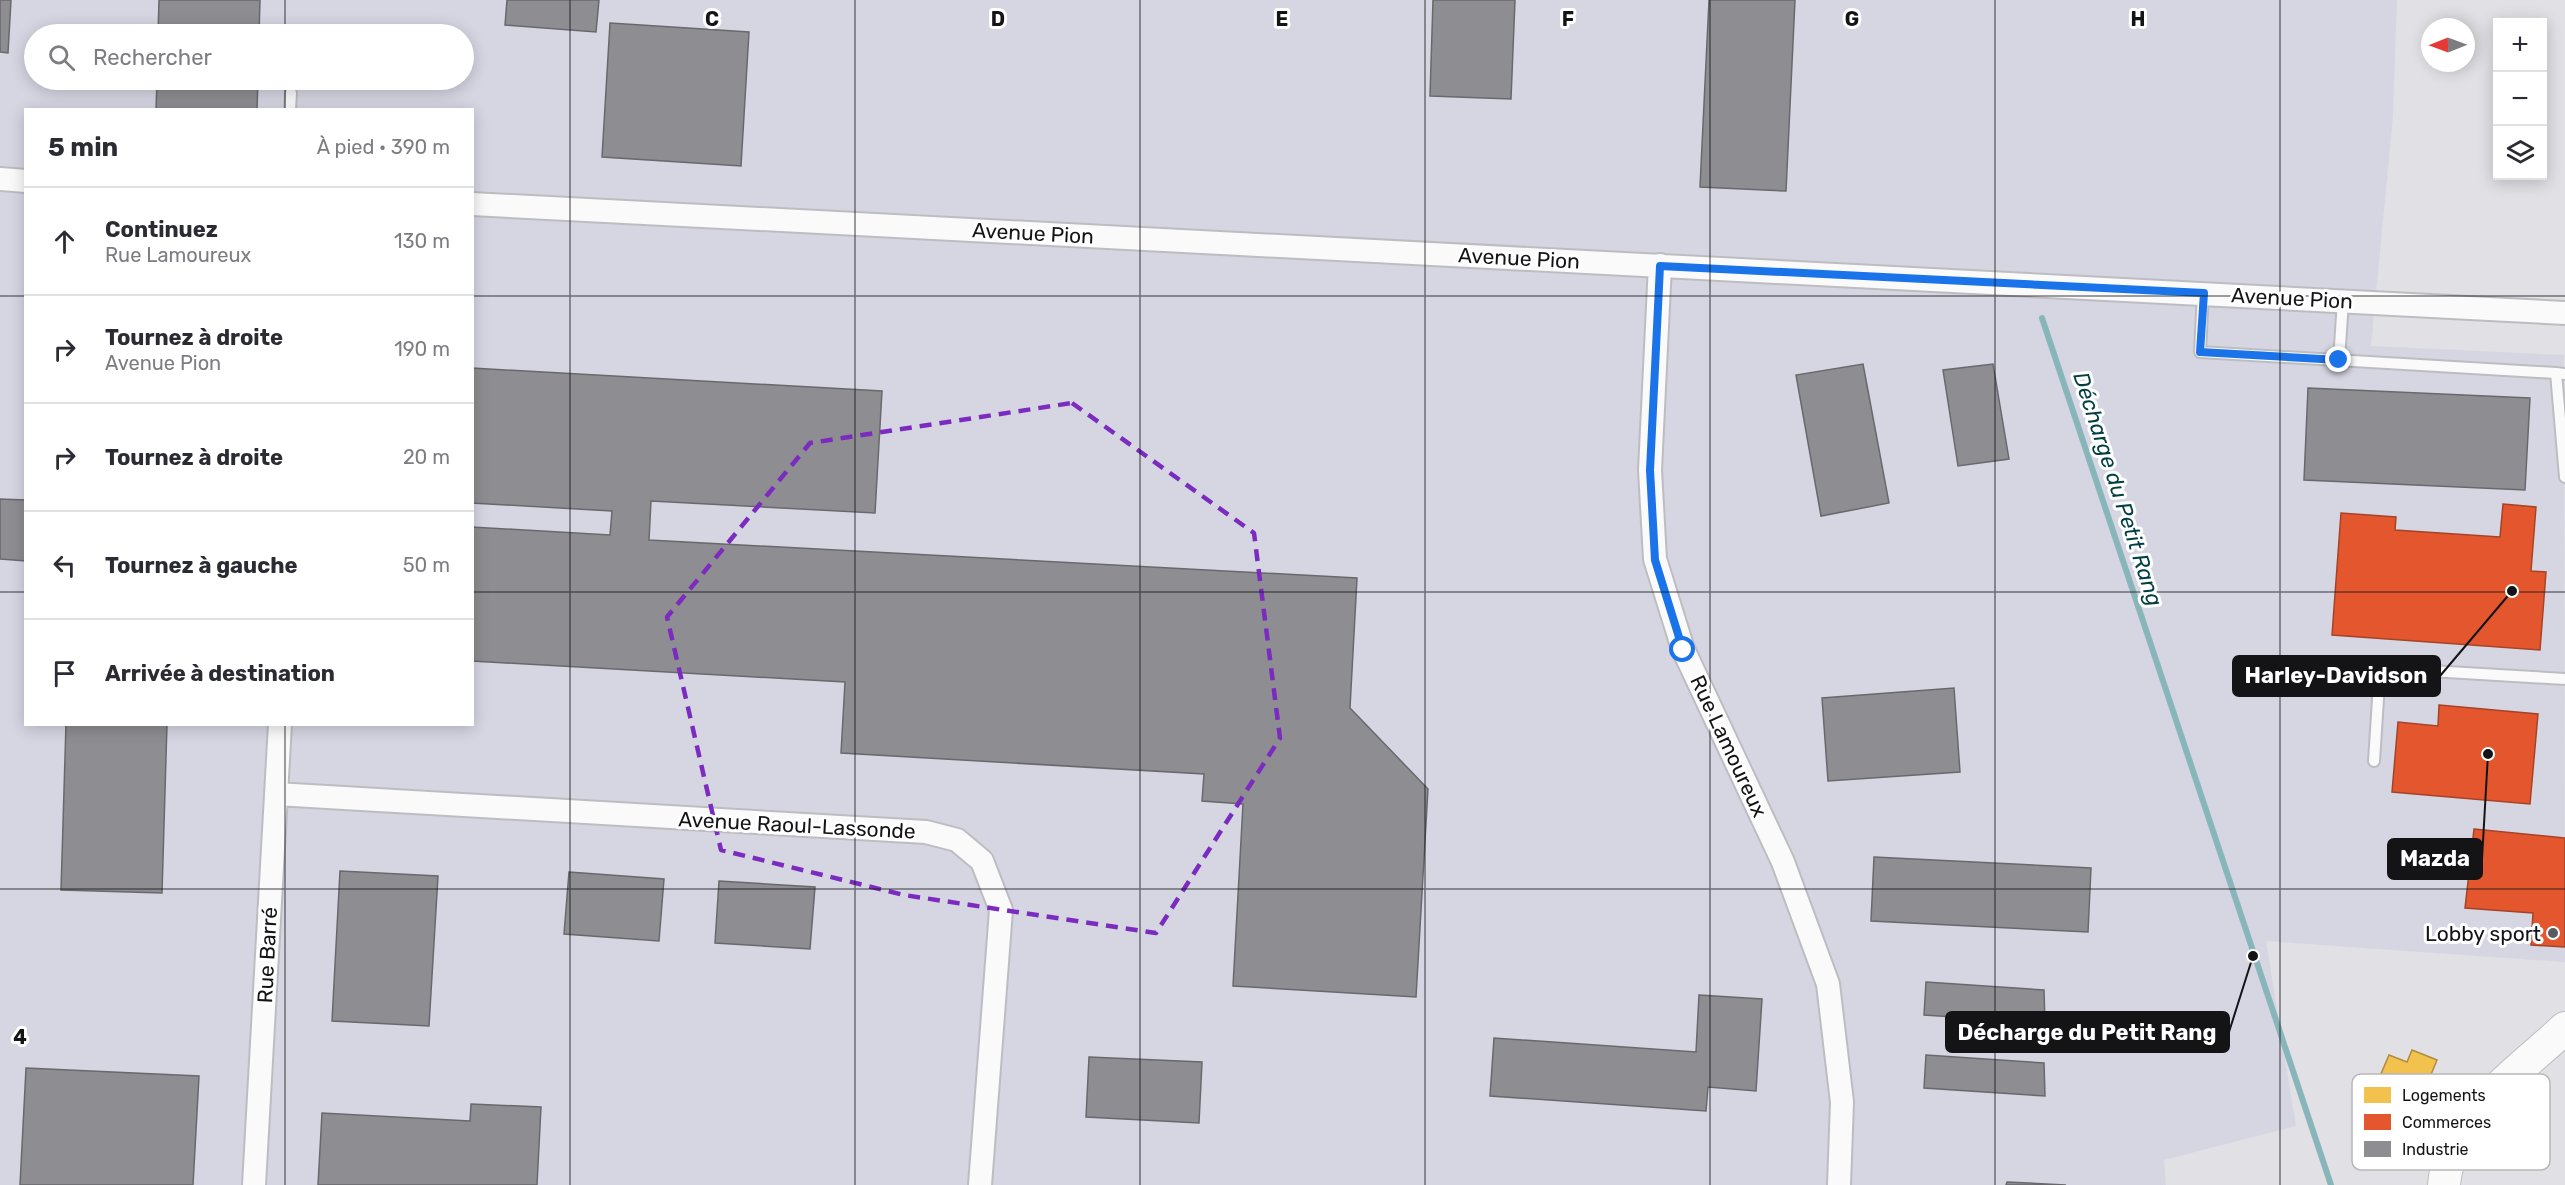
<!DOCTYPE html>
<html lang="fr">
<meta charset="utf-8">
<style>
:root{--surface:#fff;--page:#f7f7f7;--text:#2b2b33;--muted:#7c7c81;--line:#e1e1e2}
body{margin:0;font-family:Rubik,sans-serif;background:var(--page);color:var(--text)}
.controls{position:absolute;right:18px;top:18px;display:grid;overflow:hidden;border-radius:0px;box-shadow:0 3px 15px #0003}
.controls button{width:54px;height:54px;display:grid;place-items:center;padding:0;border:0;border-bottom:2px solid var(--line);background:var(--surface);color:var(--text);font:30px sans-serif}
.compass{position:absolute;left:2421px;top:18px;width:54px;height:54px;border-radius:50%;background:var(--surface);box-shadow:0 3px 15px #0003;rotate:269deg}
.stop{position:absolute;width:18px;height:18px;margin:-14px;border:4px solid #1a73e8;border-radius:50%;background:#fff}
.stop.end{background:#1a73e8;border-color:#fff;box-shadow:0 2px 6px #0008}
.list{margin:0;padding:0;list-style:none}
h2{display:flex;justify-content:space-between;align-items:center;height:78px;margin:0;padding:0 24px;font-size:26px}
h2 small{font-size:20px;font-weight:400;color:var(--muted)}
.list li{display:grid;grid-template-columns:39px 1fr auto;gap:18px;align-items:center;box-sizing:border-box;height:108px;padding:0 24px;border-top:2px solid var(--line)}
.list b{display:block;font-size:22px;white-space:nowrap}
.list p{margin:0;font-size:20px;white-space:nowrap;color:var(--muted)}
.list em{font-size:20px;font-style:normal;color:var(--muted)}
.icon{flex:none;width:33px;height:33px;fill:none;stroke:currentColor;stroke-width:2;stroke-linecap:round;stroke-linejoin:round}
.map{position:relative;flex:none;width:2565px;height:1185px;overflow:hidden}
.search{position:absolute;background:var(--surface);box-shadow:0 3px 15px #0003;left:24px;top:24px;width:450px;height:66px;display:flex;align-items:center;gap:15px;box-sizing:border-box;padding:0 21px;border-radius:33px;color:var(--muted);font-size:22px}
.panel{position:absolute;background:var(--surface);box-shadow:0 3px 15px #0003;left:24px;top:108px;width:450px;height:618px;border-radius:0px}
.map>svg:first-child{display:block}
.built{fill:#d5d6e2;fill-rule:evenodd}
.homes{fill:#f2c14e;stroke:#af8d3e;stroke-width:1.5}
.shops{fill:#e4572e;stroke:#a64327;stroke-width:1.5}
.industry{fill:#8d8d92;stroke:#69696d;stroke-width:1.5}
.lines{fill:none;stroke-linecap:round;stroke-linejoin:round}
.stream{stroke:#88b5ba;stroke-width:6}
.lane-casing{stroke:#bdbdc1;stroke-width:14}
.street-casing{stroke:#bdbdc1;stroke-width:26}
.secondary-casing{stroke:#bdbdc1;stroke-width:34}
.lane{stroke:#fafafb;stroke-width:10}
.street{stroke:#fafafb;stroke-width:22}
.secondary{stroke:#fafafb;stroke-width:32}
.route{stroke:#1a73e8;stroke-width:8}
.marked{fill:none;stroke:#7b2cbf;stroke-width:4.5;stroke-dasharray:12 8;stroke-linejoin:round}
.grid{fill:none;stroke:#141417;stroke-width:1.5;stroke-opacity:0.55}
.poi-dot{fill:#5b5b5f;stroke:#fff;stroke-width:2}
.labels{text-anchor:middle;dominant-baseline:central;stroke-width:6;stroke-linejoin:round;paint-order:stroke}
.street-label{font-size:21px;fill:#141417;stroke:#fff}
.poi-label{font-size:21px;fill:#141417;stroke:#fff;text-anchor:end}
.water-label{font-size:22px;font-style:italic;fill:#003f43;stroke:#fff}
.key{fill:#fff;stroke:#b8b8b9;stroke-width:1.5}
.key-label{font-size:16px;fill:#141417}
.grid-label{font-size:20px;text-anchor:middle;font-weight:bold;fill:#141417;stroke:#fff;stroke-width:6;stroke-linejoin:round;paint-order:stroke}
.leader{fill:none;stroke:#141417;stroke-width:2}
.callout-dot{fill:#141417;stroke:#fff;stroke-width:2}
.callout{fill:#141417;stroke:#141417;stroke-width:2}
.callout-label{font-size:22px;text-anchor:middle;font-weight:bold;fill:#fff}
</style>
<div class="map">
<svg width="2565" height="1185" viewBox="0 0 2565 1185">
<rect width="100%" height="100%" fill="#e0e0e5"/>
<path class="built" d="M0,0h2397l-4,116 -22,230 193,9 1,607 -299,-21 30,185 -132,34 2,25h-2166zM34,34h430v46h-430zM26,110h446v614h-446z"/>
<path class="homes" d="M2412,1050l25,10 -14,34 -43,-18 9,-21 18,7z"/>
<path class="shops" d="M2503,504l33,3 -5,64 15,1 -6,78 -208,-15 9,-122 55,4 -1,13 105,7z
M2439,705l99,9 -8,90 -138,-12 6,-70 40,4z
M2474,829l91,9v109l-34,-2 2,-32 -68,-5z"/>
<path class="industry" d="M0,0h11l-3,53 -8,-1z
M159,0h101l-1,34h-101z
M507,0h92l-3,32 -91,-7z
M1433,0h82l-4,99 -81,-3z
M1709,0h86l-9,191 -86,-4z
M610,23l139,9 -8,134 -139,-9z
M157,80h101l-1,30h-101z
M1863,364l26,139 -68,13 -25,-141z
M1993,364l16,95 -51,7 -15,-96z
M472,368l410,23 -7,122 -224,-12 -2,39 708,38 -7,130 78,81 -12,208 -183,-11 10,-182 -41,-3 2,-27 -363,-21 4,-71 -373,-21v-134l138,8 2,-24 -140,-8z
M2308,388l222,10 -5,92 -221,-10z
M0,499l26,1v61l-26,-2z
M1954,688l6,84 -132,9 -6,-83z
M66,724h101l-5,169 -101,-3z
M1874,857l217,11 -3,64 -217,-11z
M340,871l98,5 -9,150 -97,-5z
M569,872l95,7 -5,62 -95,-7z
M719,881l96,6 -5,62 -95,-6z
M1926,982l118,8 1,33 -121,-8z
M1699,995l63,4 -6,92 -48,-4 -2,24 -216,-15 4,-58 202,14z
M1926,1055l118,8 1,33 -121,-8z
M1089,1057l113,5 -3,61 -113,-6z
M26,1068l173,8 -6,109h-173z
M471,1104l70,3 -4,78h-219l4,-72 148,8z
M2007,1182l59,3h-60z"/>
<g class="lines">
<path class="stream" d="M2042,318l289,867"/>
<defs>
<path id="lane" d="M290,110l1,-17
M2203,293l-3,59 356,21
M2339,360l4,-59
M2565,374l-9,-1 9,104
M2374,761l6,-93 185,11"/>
<path id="street" d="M0,179l26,2
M472,204l2093,109
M1660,265l-10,205 5,89 28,90 100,213 45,122 14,118 -3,83
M276,794l650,38 31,8 25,21 19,49 -21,275
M254,1185l26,-461"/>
<path id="secondary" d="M2444,1185c5,-67 75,-114 121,-157"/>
</defs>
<use href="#lane" class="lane-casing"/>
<use href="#street" class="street-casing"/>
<use href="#secondary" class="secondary-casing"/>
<use href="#lane" class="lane"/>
<use href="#street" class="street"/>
<use href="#secondary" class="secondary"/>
</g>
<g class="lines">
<path class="route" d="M1683,650l-28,-90 -5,-90 10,-204 544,27 -4,59 139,8"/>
</g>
<path class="marked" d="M1072,403l182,130 26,205 -124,195 -252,-38 -183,-45 -54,-233 143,-174z"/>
<path class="grid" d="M285,0v34M570,0v1185M855,0v1185M1140,0v1185M1425,0v1185M1710,0v1185M1995,0v1185M2280,0v1185M285,80v30M0,296h26M472,296h2093M0,592h26M472,592h2093M285,724v461M0,889h2565"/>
<circle class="poi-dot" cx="2553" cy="933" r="6"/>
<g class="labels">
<g class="street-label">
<text transform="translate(1033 233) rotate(3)">Avenue Pion</text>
<text transform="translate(1519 258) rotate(3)">Avenue Pion</text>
<text transform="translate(2292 298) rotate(3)">Avenue Pion</text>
<text transform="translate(1729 746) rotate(65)">Rue Lamoureux</text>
<text transform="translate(797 825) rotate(3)">Avenue Raoul-Lassonde</text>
<text transform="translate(267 955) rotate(-87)">Rue Barré</text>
</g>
<g class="poi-label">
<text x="2541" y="933">Lobby sport</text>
</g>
<g class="water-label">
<text transform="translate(2118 489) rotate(72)">Décharge du Petit Rang</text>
</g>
</g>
<rect x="2352" y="1074" width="198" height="96" rx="9" class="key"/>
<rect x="2364" y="1087" width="27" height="16" fill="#f2c14e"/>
<rect x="2364" y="1114" width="27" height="16" fill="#e4572e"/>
<rect x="2364" y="1141" width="27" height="16" fill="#8d8d92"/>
<g class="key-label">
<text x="2402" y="1101">Logements</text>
<text x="2402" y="1128">Commerces</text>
<text x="2402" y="1155">Industrie</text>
</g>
<g class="grid-label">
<text x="712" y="26">C</text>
<text x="998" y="26">D</text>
<text x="1282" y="26">E</text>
<text x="1568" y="26">F</text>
<text x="1852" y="26">G</text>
<text x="2138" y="26">H</text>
<text x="20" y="1044">4</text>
</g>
<path class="leader" d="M2512 591L2440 676M2488 754L2482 859M2253 956L2229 1032"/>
<g class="callout-dot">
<circle cx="2512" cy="591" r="6"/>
<circle cx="2488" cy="754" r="6"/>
<circle cx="2253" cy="956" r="6"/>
</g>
<g class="callout">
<rect x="2233" y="656" width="207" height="40" rx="6"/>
<rect x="2388" y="839" width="94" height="40" rx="6"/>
<rect x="1946" y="1012" width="283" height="40" rx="6"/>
</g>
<g class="callout-label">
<text x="2336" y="683">Harley-Davidson</text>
<text x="2435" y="866">Mazda</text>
<text x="2087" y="1040">Décharge du Petit Rang</text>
</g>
</svg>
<div class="controls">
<button>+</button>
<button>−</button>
<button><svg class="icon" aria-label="layers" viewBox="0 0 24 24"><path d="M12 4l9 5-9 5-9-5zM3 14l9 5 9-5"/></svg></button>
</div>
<svg class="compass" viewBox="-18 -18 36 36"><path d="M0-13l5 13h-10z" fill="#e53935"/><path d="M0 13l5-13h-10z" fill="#7c7c81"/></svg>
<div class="stop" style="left:1683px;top:650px"></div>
<div class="stop end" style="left:2339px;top:360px"></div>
<div class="search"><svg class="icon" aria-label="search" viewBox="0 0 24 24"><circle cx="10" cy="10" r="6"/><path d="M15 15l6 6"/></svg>Rechercher</div>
<section class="panel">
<h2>5 min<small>À pied · 390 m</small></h2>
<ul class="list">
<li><svg class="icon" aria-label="ahead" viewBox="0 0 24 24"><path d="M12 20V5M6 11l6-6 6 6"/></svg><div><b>Continuez</b><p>Rue Lamoureux</p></div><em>130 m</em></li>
<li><svg class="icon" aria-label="right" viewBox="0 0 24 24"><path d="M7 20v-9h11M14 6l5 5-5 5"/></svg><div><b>Tournez à droite</b><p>Avenue Pion</p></div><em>190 m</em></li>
<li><svg class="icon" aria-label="right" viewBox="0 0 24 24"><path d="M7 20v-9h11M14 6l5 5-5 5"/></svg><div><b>Tournez à droite</b></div><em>20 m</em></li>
<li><svg class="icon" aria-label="left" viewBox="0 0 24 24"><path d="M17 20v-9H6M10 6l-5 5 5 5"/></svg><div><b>Tournez à gauche</b></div><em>50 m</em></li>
<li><svg class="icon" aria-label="arrive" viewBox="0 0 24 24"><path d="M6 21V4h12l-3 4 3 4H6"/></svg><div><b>Arrivée à destination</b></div></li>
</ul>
</section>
</div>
